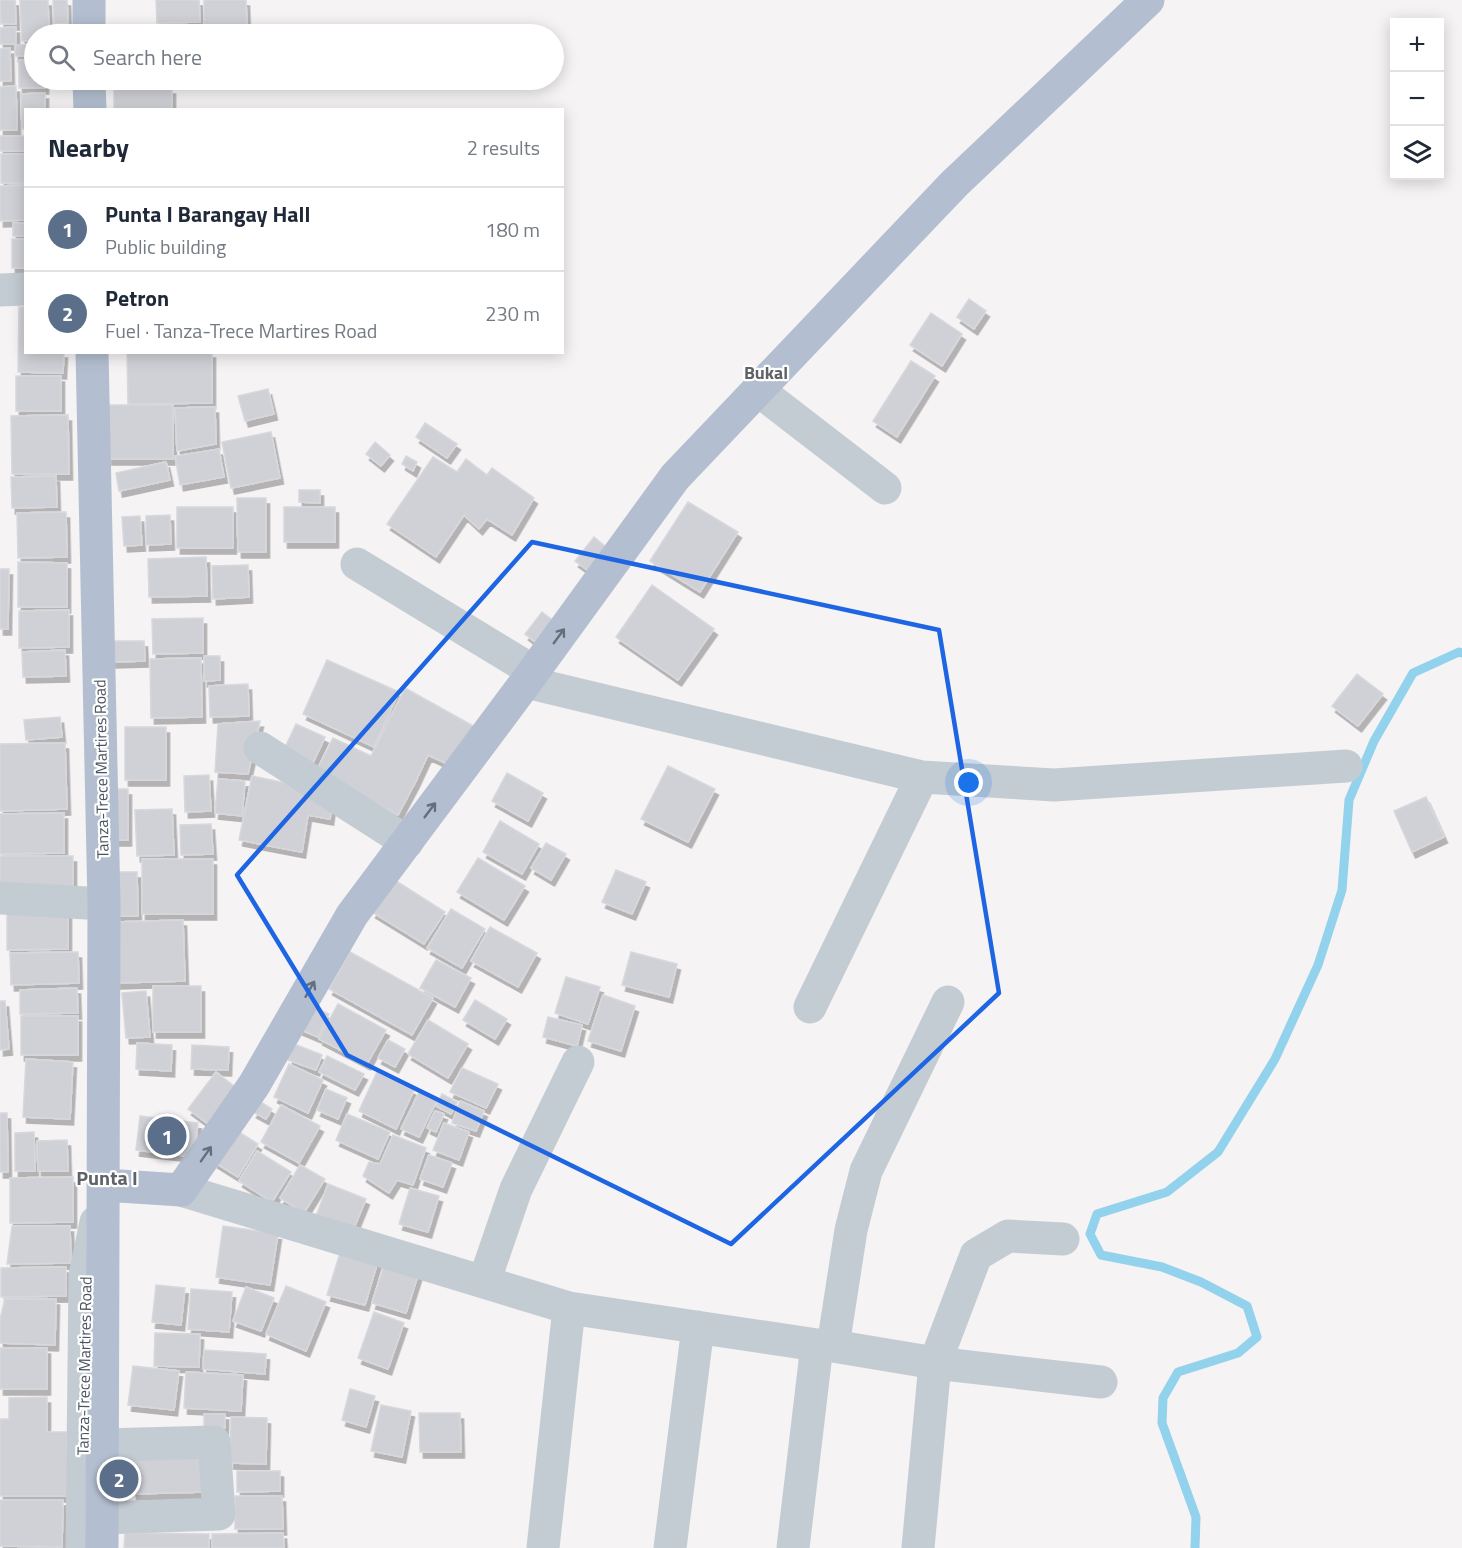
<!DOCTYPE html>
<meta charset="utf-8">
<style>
:root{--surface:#fff;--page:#f6f6f7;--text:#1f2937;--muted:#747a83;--line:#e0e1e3;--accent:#1e65e3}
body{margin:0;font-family:"Titillium Web",sans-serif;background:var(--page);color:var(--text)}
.controls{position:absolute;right:18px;top:18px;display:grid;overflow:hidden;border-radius:0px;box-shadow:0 3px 15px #0003}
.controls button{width:54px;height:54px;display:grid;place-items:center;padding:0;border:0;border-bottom:2px solid var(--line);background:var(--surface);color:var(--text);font:30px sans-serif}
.you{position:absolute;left:969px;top:783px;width:21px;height:21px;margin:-15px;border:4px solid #fff;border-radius:50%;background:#1a73e8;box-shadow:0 0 0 9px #1a73e833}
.badge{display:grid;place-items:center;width:39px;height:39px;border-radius:50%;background:var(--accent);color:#fff;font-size:20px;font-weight:700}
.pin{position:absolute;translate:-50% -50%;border:3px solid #fff;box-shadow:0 2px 6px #0006}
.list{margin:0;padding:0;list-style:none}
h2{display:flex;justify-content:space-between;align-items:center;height:78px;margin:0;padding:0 24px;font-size:26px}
h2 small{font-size:20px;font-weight:400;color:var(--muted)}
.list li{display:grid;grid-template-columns:39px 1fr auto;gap:18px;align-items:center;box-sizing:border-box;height:84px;padding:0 24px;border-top:2px solid var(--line)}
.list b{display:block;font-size:22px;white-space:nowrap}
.list p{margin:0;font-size:20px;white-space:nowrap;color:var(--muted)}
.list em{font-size:20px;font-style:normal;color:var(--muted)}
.icon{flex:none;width:33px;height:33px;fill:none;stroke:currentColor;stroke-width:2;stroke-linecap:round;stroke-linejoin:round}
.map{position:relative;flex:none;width:1462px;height:1548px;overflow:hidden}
.search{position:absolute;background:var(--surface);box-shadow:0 3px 15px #0003;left:24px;top:24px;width:540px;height:66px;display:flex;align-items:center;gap:15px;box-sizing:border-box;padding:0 21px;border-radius:33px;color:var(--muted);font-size:22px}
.panel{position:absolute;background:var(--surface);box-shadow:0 3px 15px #0003;left:24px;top:108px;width:540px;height:246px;border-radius:0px}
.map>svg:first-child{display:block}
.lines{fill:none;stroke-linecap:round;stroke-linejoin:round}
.stream{stroke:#92d2ec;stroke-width:9}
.building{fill:#cfd1d6;stroke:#d7d8dd;stroke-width:1.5;filter:url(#shadow)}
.minor{stroke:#c4ccd3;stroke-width:33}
.major{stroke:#b3bfd0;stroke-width:33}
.oneway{stroke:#646f7c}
.marked{fill:none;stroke:#1e65e3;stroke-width:4.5;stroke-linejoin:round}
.labels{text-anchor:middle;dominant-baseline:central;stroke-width:4.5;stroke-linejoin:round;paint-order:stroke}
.street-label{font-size:16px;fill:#4a5460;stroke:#fff}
.neighbourhood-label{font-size:18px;font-weight:bold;fill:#5f6267;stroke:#fff}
.quarter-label{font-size:20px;font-weight:bold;fill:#5f6267;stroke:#fff}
</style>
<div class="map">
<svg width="1462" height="1548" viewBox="0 0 1462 1548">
<defs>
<filter id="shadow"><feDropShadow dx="3.5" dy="6" stdDeviation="0" flood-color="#0004"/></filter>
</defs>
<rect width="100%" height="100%" fill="#f5f3f3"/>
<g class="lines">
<path class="stream" d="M1195,1548l1,-31 -34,-94 1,-25 15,-26 60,-19 19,-16 -10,-31 -46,-24 -39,-15 -61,-12 -11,-21 7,-20 70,-22 51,-40 57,-93 43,-94 24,-75 7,-90 25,-59 39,-68 46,-21 3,1"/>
</g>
<path class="building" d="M0,0h15l1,24h-15z
M20,0h28l1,34h-15v7h-12z
M53,0h14l1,23 -14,1z
M156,0h43l1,22 -43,1z
M204,0h42l1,25 -43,1z
M164,25l1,9h-53v-8z
M16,27v17h-16v-16z
M52,29h13v5h-13z
M171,30l51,1v3h-51z
M34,44v12h-19v-11z
M10,48l1,33h-11v-32z
M19,60h15v20h11v8h-26z
M170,80h51v3l-51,-1z
M16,86l1,44h-17v-43z
M114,88h58v22h-58z
M45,93v17h-19v19h-4l-1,-35z
M0,136h26v15h-26z
M1,154h25v29h-25z
M26,185v35l-26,1v-35z
M13,223h13v13h-13z
M12,239h14v29h-14z
M969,299l17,12 -12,18 -17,-12z
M19,307h7v45h38l-1,21 -45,-1z
M931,313l31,21 -20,32 -32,-21z
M127,352h85v51l-84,1z
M911,361l24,15 -38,61 -24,-16z
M16,376h45v35h-45z
M268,389l6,25 -29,7 -7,-25z
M108,405h65v54h-65z
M215,407l1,37 -39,7 -2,-43z
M68,415l1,59h-57l-1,-58z
M425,423l32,21 -10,14 -31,-21z
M271,432l9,46 -49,10 -9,-46z
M375,442l15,13 -9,11 -15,-12z
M219,449l5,28 -44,8 -5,-29z
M406,456l11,6 -4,9 -11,-7z
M433,457l24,15 9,-13 21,16 5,-7 42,30 -22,37 -25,-16 -8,10 -15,-14 -28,42 -49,-33z
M166,462l4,18 -51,11 -3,-18z
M56,476l1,31 -45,1 -1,-31z
M299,490h21v13l-21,-1z
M237,498h29v54h-28z
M688,502l50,30 -38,60 -50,-31z
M177,507h56v41h-56z
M284,507h51v35h-51z
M66,512l1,45 -49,1 -1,-45z
M170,515l1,29 -25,1v-29z
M140,516l2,29 -18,1 -2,-29z
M594,537l17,14 -18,23 -18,-13z
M206,557l1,39 -58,1 -1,-38z
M18,562l49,1v44h-49z
M248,565l1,32 -36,2 -1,-33z
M0,569h9l-1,60h-8z
M652,585l62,44 -36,51 -62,-43z
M69,610v37l-50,1v-37z
M542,612l18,14 -17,22 -18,-14z
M203,618v35l-50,1 -1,-35z
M112,641h32l1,20 -33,1z
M65,650l1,26 -43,1 -1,-25z
M204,656h16v24l-16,1z
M201,658l1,59 -51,1 -1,-59z
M327,660l72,32 -25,55 -71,-33z
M1357,674l26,20 -25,32 -26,-20z
M248,684l1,32 -39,1 -1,-31z
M405,688l72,40 -25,38 -24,-11 -12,26 -18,34 -82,-43 17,-34 38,18z
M60,717l2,20 -36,3 -2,-20z
M260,721l-12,53 -33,-2 3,-48z
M296,724l29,13 -14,30 -29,-13z
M125,727h41v53h-41z
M65,743l2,66 -67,2v-67z
M668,766l47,23 -27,53 -47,-23z
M507,773l36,20 -15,28 -36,-20z
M209,775l2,36 -26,1 -1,-36z
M252,776l62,13 19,10 -3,20 -22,-4 -6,37 -63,-12z
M218,779l27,2 -3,35 -27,-3z
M115,789h13v51h-14z
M1426,797l18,40 -32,15 -18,-41z
M172,809l2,46 -37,1 -2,-46z
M64,813v40l-64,1v-40z
M500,821l39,23 -17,30 -39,-22z
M211,824l2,30 -32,1 -1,-30z
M546,843l20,11 -15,26 -20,-12z
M0,856h73v33h-73z
M478,858l47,28 -21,34 -47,-28z
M142,859h71v55h-71z
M616,870l30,12 -14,32 -30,-12z
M116,872h21l1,44h-21z
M393,879l52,33 -21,32 -52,-32z
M68,909v40l-61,1v-40z
M451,909l34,20 -23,39 -35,-20z
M183,920l2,61 -68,2 -2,-61z
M490,927l47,26 -19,34 -47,-26z
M78,952l1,31 -68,2 -1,-32z
M350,952l83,46 -21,37 -83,-46z
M631,952l46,12 -8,33 -47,-12z
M436,960l35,18 -16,29 -35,-19z
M566,977l34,10 -12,37 -33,-11z
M153,986h48v46h-48z
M77,988l1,25 -58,1v-24z
M146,991l4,46 -24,1 -4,-45z
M603,995l32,11 -14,45 -33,-10z
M475,1000l32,19 -12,20 -32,-19z
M0,1001h5l4,48 -9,1z
M338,1004l48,26 -19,34 -48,-25z
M310,1005l19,9 -11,23 -19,-8z
M21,1016h57v39h-57z
M548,1017l34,8 -5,21 -34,-9z
M428,1020l40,24 -20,34 -40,-24z
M388,1040l17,9 -10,18 -17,-9z
M137,1043l35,2 -1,26 -35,-2z
M294,1044l28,11 -6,15 -28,-10z
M192,1045l37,2 -1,23 -37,-1z
M327,1056l37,18 -9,16 -36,-18z
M26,1059l47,3 -3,57 -47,-2z
M289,1064l34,16 -15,33 -34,-16z
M462,1068l36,16 -12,24 -36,-16z
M216,1072l23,18 -28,36 -23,-17z
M377,1072l37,18 -18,39 -37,-18z
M326,1089l21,9 -9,21 -21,-9z
M420,1090l18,8 -19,39 -18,-8z
M442,1094l15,8 -6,12 -15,-8z
M259,1101l13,8 -6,10 -13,-7z
M460,1101l24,10 -8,20 -24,-8z
M281,1105l39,21 -21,37 -38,-21z
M435,1111l9,3 -8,18 -9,-4z
M0,1113h7l1,59h-8z
M347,1114l43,18 -12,27 -42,-19z
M140,1116l58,7 -4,34 -58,-7z
M444,1123l25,9 -10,28 -26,-10z
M234,1129l24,15 -20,33 -24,-15z
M34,1132l1,39h-20v-38z
M393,1135l33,13 -13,37 -16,-5 -8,13 -26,-17 6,-14 11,2z
M67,1140l1,31h-30l-1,-30z
M257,1151l34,21 -19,30 -33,-21z
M429,1155l23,8 -9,24 -23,-8z
M300,1165l25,14 -21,34 -24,-15z
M73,1177v45l-63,1v-45z
M328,1184l38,15 -14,34 -37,-14z
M410,1188l29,8 -11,36 -29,-8z
M12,1226h58l1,37 -64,1z
M223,1226l55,8 -8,51 -54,-8z
M341,1250l37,11 -13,44 -38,-10z
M385,1262l34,10 -13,41 -34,-10z
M66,1267v29l-65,1v-29z
M156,1285l29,3 -4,37 -29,-3z
M286,1286l40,16 -20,49 -40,-17z
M246,1287l28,11 -13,33 -28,-10z
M191,1289l41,3 -3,40 -41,-3z
M5,1299h51l-1,46 -55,-2v-24z
M374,1312l30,11 -16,46 -30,-11z
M155,1333l45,1 -1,33 -45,-1z
M0,1348h47v41h-47z
M204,1350l62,4 -1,20 -62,-5z
M133,1366l46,5 -5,39 -46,-5z
M186,1372l57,3 -2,36 -57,-3z
M350,1389l25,7 -9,31 -24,-7z
M47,1397v35h20v64h-67v-77h9v-21z
M381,1405l30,6 -9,46 -31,-6z
M419,1413h41l1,39h-41z
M204,1414h21v14h-21z
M231,1417l36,1 -1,46 -36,-1z
M202,1452l2,40 -71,2 -1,-40z
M237,1471h43v20l-43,1z
M235,1496h47l1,33h-48z
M0,1500h63l-1,47 -62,-1z
M125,1533l84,1v14h-85z
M283,1533l1,15h-72v-14z"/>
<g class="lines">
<path class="minor" d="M0,290l26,-1
M758,390l127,98
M357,564l176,107
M526,682l396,95 132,8 292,-19
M260,748l147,94
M0,898l104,6
M810,1007l112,-230
M181,1190l388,118 248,37 16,1 102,17 166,19
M484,1282l32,-93 62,-127
M833,1346l18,-116 15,-59 82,-169
M102,1518l117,-4 -5,-72 -111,3
M82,1548l3,-273 11,-53
M543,1548l26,-240
M670,1548l28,-221
M793,1548l24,-203
M918,1548l17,-185 41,-108 32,-19 55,3"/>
<path class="major" d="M89,0v34
M89,80l1,30
M92,352l12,552 -2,644
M104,1185l77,5 73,-105 98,-170 174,-233 149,-205 279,-293 194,-184"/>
</g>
<defs><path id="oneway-shaft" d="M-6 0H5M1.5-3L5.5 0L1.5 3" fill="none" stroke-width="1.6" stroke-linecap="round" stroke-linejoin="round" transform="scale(1.5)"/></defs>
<g class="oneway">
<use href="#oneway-shaft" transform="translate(559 636) rotate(-54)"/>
<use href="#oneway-shaft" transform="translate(430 810) rotate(-53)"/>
<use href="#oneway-shaft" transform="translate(310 989) rotate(-60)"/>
<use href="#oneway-shaft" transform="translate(206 1154) rotate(-55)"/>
</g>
<path class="marked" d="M532,542l407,88 60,363 -268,251 -384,-189 -110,-180z"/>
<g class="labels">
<g class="street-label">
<text transform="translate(101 769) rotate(-91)">Tanza-Trece Martires Road</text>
<text transform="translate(84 1366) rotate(-89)">Tanza-Trece Martires Road</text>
</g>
<g class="neighbourhood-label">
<text x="766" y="372">Bukal</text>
</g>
<g class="quarter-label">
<text x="107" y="1177">Punta I</text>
</g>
</g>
</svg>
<div class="controls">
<button>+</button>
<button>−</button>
<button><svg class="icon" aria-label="layers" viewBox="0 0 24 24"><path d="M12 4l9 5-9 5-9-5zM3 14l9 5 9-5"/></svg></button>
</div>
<div class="you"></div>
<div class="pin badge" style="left:167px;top:1136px;background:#5c6f8a">1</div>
<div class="pin badge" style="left:119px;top:1479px;background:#5c6f8a">2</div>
<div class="search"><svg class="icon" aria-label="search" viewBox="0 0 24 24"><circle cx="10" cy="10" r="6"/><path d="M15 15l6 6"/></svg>Search here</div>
<section class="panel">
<h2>Nearby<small>2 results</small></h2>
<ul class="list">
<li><span class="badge" style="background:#5c6f8a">1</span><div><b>Punta I Barangay Hall</b><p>Public building</p></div><em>180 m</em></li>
<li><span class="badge" style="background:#5c6f8a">2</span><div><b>Petron</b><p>Fuel · Tanza-Trece Martires Road</p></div><em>230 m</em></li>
</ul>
</section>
</div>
